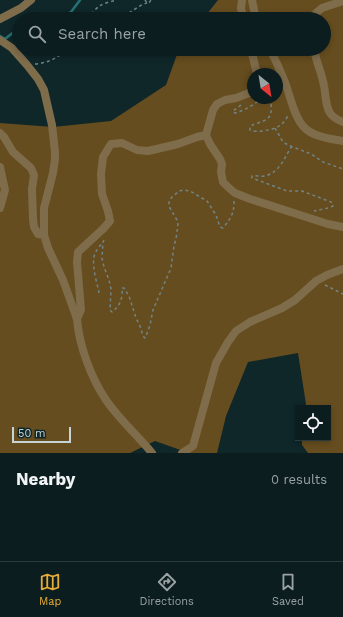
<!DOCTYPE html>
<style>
:root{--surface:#0b1d1f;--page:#192a2c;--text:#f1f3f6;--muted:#9aa2a4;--line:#2b3b3d;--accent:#e7ac36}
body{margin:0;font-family:"Work Sans",sans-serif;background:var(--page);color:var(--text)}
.controls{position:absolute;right:12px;bottom:12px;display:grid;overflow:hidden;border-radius:0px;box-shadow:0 2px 6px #0003}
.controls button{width:36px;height:36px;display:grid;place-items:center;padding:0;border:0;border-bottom:1px solid var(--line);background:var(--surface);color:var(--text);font:20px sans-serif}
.compass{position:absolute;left:247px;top:68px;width:36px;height:36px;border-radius:50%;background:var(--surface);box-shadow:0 2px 6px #0003;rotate:150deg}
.scale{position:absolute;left:12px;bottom:10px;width:59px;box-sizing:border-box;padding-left:4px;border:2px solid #c6d4d5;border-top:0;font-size:11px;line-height:14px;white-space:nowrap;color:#c6d4d5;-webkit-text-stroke:3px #0f2729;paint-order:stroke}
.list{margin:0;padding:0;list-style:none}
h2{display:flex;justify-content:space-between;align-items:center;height:52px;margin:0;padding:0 16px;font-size:17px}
h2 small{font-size:13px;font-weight:400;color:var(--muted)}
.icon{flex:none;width:22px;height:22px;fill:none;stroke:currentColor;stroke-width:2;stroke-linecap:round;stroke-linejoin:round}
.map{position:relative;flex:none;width:343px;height:453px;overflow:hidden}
.search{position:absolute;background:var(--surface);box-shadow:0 2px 6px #0003;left:12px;right:12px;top:12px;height:44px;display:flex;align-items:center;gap:10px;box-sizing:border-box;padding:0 14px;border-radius:22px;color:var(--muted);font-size:15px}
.sheet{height:108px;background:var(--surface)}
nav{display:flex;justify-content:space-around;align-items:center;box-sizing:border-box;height:56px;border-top:1px solid var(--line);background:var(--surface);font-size:11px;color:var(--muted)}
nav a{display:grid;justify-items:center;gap:2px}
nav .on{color:var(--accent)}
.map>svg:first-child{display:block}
.forest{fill:#664d1f;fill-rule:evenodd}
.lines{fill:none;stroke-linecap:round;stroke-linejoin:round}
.stream{stroke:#277077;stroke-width:2.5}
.path{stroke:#718485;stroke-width:1.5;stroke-dasharray:3 3;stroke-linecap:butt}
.minor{stroke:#7f6c4b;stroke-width:8}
</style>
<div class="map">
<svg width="343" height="453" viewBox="0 0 343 453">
<rect width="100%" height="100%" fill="#0f2729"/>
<path class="forest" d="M218,0h125v453h-35l-6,-8v-7h26v-30h-23l1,-4 -8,-51 -50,9 -22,54 -9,37h-28l-34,-12 -25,12h-130v-330l53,4 58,-6 55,-36 13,-36h145v-30h-121zM253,74h24v24h-24z"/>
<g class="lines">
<path class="stream" d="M57,19l14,-7 9,-12
M0,36l5,3 10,-8 4,-1"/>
<path class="path" d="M145,0l2,3h2l2,-3
M124,16l19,-12 4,-1
M88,19c10,-14 12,-15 29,-19
M35,64c13,-1 23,-6 32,-15
M271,98c0,15 3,20 -13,25 -4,1 -6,2 -8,4v3c7,3 23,0 29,-4 4,-2 6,-6 9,-10
M241,105l-8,6v1l2,1 9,-3 7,-4 12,-8
M275,128l8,14 5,3 23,9 12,8 20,7
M292,146c-8,12 -12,26 -27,30 -5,1 -9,-1 -13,0v2l35,13h15l8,3 21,8 2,2v2l-5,2 -14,3
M104,240l-1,2 -1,16 2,9 5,13 2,9 -1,21 2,2c8,-6 11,-14 10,-24h2l5,8 7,22 4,8 3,10 2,2 1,-2 4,-11 3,-15 18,-42 3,-22 2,-7 2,-15 -1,-4 -6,-10 -2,-4v-5l3,-4 7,-6 5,-1 6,1 17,10 9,14 4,12 3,1c8,-10 11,-14 11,-27
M325,285l18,9
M99,293c-2,-11 -7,-25 -5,-36 1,-6 6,-11 9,-15"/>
<path class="minor" d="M242,0l-1,9 3,10
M252,0l3,15 1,4
M0,19l21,-11 10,-8
M314,19l2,-6 6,-5 21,-7
M0,40l12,8 15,17 11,14 6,11 8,35 3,27v7l-2,14 -9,35v27l4,13 15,32 14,39c2,26 14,59 29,81 13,19 31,35 46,53
M251,49l6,25
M270,49c5,10 10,21 14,31 7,16 10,43 26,52 10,6 22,7 33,9
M314,49c2,13 8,24 10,37 2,9 1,19 6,27 3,5 8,7 13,9
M253,87l-4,6 -13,5 -11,2 -8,4 -4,6 -7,25 4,9 10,15 2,5 -1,8 2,10 6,6 6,5 15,6 78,25 15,3
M0,133l4,4 9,15 18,16 3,7 -2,14 1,30 1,8 4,7 6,1
M0,167l5,23 -5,18
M77,319l4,-9 -4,-48 1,-10 25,-23 7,-8 -2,-10 -6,-17 -1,-20 2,-17 8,-13 11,-1 15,7 11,1 30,-7 19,-7 9,-2
M182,453l11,-7 23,-83 12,-21 8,-11 14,-9 32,-14 13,-8 21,-19 11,-6 16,-6"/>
</g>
</svg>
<div class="controls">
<button><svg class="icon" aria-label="locate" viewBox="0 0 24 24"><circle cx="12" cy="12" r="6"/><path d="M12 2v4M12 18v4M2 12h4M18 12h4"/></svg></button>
</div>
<svg class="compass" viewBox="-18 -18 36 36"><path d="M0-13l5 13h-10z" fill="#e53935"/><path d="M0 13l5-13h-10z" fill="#9aa2a4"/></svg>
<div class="scale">50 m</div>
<div class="search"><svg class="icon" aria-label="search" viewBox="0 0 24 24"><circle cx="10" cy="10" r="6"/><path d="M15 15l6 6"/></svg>Search here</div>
</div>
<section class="sheet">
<h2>Nearby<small>0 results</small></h2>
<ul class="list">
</ul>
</section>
<nav>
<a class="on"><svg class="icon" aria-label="map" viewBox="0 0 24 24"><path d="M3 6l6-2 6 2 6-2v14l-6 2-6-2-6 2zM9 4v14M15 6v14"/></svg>Map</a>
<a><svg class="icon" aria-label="directions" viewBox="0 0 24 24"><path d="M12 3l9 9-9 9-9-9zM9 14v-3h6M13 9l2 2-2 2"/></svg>Directions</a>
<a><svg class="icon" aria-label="saved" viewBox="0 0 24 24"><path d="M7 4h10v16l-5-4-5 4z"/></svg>Saved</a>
</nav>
